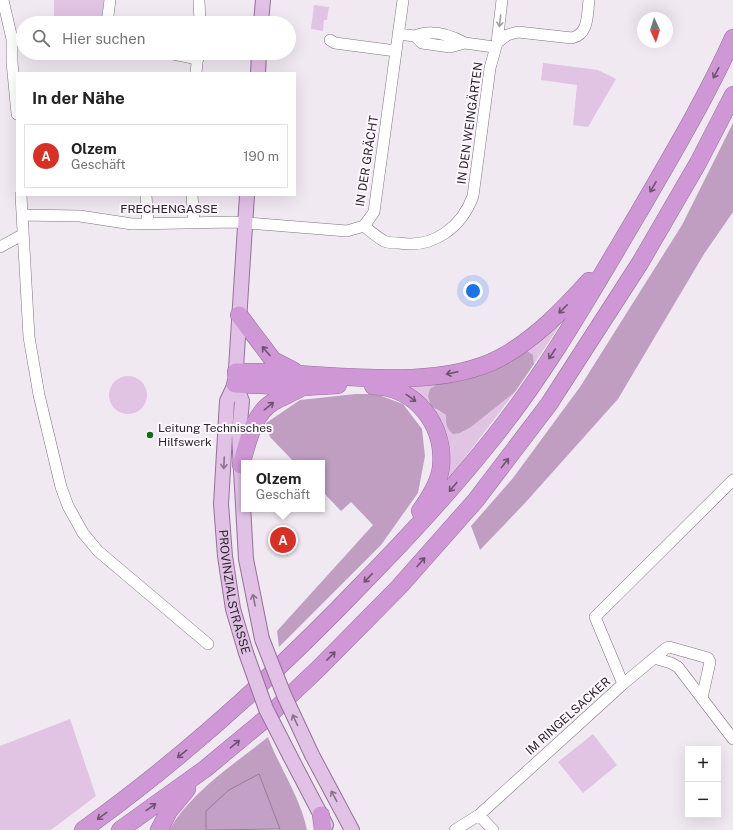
<!DOCTYPE html>
<html lang="de">
<meta charset="utf-8">
<style>
:root{--surface:#fff;--page:#f2f2f2;--text:#222;--muted:#767676;--line:#e0e0e0;--accent:#d93025}
body{margin:0;font-family:"Public Sans",sans-serif;background:var(--page);color:var(--text)}
.controls{position:absolute;right:12px;bottom:12px;display:grid;overflow:hidden;border-radius:0px;box-shadow:0 4px 16px #0002}
.controls button{width:36px;height:36px;display:grid;place-items:center;padding:0;border:0;border-bottom:1px solid var(--line);background:var(--surface);color:var(--text);font:20px sans-serif}
.compass{position:absolute;left:637px;top:12px;width:36px;height:36px;border-radius:50%;background:var(--surface);box-shadow:0 4px 16px #0002;rotate:176deg}
.you{position:absolute;left:473px;top:291px;width:14px;height:14px;margin:-10px;border:3px solid #fff;border-radius:50%;background:#1a73e8;box-shadow:0 0 0 6px #1a73e833}
.badge{display:grid;place-items:center;width:26px;height:26px;border-radius:50%;background:var(--accent);color:#fff;font-size:13px;font-weight:700}
.pin{position:absolute;translate:-50% -50%;border:2px solid #fff;box-shadow:0 1px 4px #0006}
.popup{position:absolute;left:241px;top:460px;width:84px;height:52px;box-sizing:border-box;display:grid;place-content:center;border-radius:0px;background:var(--surface);filter:drop-shadow(0 1px 3px #0005);font-size:13px;white-space:nowrap;color:var(--muted)}
.popup b{font-size:15px;color:var(--text)}
.popup::after{content:'';position:absolute;left:50%;top:100%;margin-left:-8px;border:8px solid transparent;border-top-color:var(--surface)}
.list{margin:0;padding:0;list-style:none}
h2{display:flex;justify-content:space-between;align-items:center;height:52px;margin:0;padding:0 16px;font-size:17px}
h2 small{font-size:13px;font-weight:400;color:var(--muted)}
.list li{display:grid;grid-template-columns:26px 1fr auto;gap:12px;align-items:center;box-sizing:border-box;height:64px;margin:0 8px 8px;padding:0 8px;border:1px solid var(--line);border-radius:0px}
.list b{display:block;font-size:15px;white-space:nowrap}
.list p{margin:0;font-size:13px;white-space:nowrap;color:var(--muted)}
.list em{font-size:13px;font-style:normal;color:var(--muted)}
.icon{flex:none;width:22px;height:22px;fill:none;stroke:currentColor;stroke-width:2;stroke-linecap:round;stroke-linejoin:round}
.map{position:relative;flex:none;width:733px;height:830px;overflow:hidden}
.search{position:absolute;background:var(--surface);box-shadow:0 4px 16px #0002;left:16px;top:16px;width:280px;height:44px;display:flex;align-items:center;gap:10px;box-sizing:border-box;padding:0 14px;border-radius:22px;color:var(--muted);font-size:15px}
.panel{position:absolute;background:var(--surface);box-shadow:0 4px 16px #0002;left:16px;top:72px;width:280px;height:124px;border-radius:0px}
.map>svg:first-child{display:block}
.green{fill:#e1c3e4}
.forest{fill:#bf9ec2}
.water{fill:#c3a1c6;stroke:#957d98}
.lines{fill:none;stroke-linecap:round;stroke-linejoin:round}
.minor-casing{stroke:#7c757c;stroke-width:12}
.major-casing{stroke:#96709a;stroke-width:16}
.highway-casing{stroke:#96709a;stroke-width:18}
.minor{stroke:#fff;stroke-width:11}
.major{stroke:#e2c1e6;stroke-width:14}
.highway{stroke:#cf97d5;stroke-width:17}
.major-bridge-casing{stroke:#96709a;stroke-width:16;stroke-linecap:butt}
.major-bridge{stroke:#e2c1e6;stroke-width:14}
.oneway{stroke:#a09ea0}
.oneway2{stroke:#6d546f}
.oneway3{stroke:#867488}
.poi-dot{fill:#116d19;stroke:#fef7fe;stroke-width:1.5}
.labels{text-anchor:middle;dominant-baseline:central;stroke-width:4;stroke-linejoin:round;paint-order:stroke}
.street-label{font-size:12px;fill:#2b282b;stroke:#fef7fe}
.poi-label{font-size:12px;fill:#2b282b;stroke:#fef7fe;text-anchor:start}
</style>
<div class="map">
<svg width="733" height="830" viewBox="0 0 733 830">
<rect width="100%" height="100%" fill="#f1e9f2"/>
<path class="green" d="M54,0h50l-3,23h-47z
M314,5l15,2 -2,13h-3l-1,11 -12,-2z
M543,63l55,7 18,9 -28,48 -15,-2 4,-40 -36,-5z
M562,322l-28,42 -1,-9 -14,-3z
M109 395a19 19 0 1 1 38 0a19 19 0 1 1-38 0Z
M447,378l-9,7 -2,25 10,5 14,18 11,-6 44,-35 -74,97 3,-48 -53,-58z
M70,719l26,77 -45,34h-51v-84z
M593,734l24,31 -34,28 -25,-31z"/>
<path class="forest" d="M733,123v89l-29,42 -86,145 -93,104 -45,47 -9,-24 42,-48 67,-91 102,-162z
M527,351l6,4 1,9 -19,28 -44,35 -11,6 -7,1c-7,-6 -7,-11 -7,-19l-15,-9 -3,-10 2,-7 17,-11 72,-26z
M355,394h21l27,10 19,25 3,27 -7,37 -37,52 -102,102 -2,-16 96,-106 -22,-23 -10,9 -19,-20v-28h-27l-25,-26 -4,-14 34,-23z
M268,737c12,32 32,59 39,93h-30l2,-1 -73,-18v19h-37c23,-39 64,-65 99,-93z"/>
<path class="water" d="M259,774l21,55 -74,1v-19l23,-21z"/>
<g class="lines">
<defs>
<path id="minor" d="M3,0l9,39v23l5,52
M199,0l1,23
M107,23l3,-23
M398,34l17,2 7,7 28,4 15,-4 29,4
M415,36c16,-7 35,-1 50,7
M12,39h11
M330,40l5,3 61,8
M497,43l5,-43
M168,53l30,6
M196,73l2,-20
M21,195l8,142 10,58 22,92 7,19 15,27 15,18 110,93
M146,195l2,29
M192,195l2,28
M22,215l58,1 52,8 102,-2 113,9 17,-5 10,-14 29,-212
M364,226c6,5 13,11 20,15 4,2 10,2 15,2 34,6 63,-16 74,-47l17,-128 7,-25 10,-8 11,-3 54,6c17,-4 15,-23 17,-38
M0,247l22,-12
M654,658l17,5 7,4 55,72
M623,684l42,-35 4,-2 39,11 2,4 -8,36
M479,815l14,15
M455,830l24,-15 144,-131 -28,-67 138,-137"/>
<g id="major">
<path d="M261,23l2,-23"/>
<path d="M258,73l1,-20"/>
<path d="M247,195l-12,189 7,17 -3,33 7,125 16,80"/>
<path id="s1" d="M235,384l-8,17 -6,103 4,52 8,53 13,44"/>
<path d="M312,755l40,75"/>
<path d="M290,756l36,69"/>
</g>
<path id="highway" d="M239,315l34,45 21,11
M236,372c78,-2 194,23 264,-14 35,-19 63,-48 89,-77
M235,384l68,3 35,-2
M373,386c43,1 72,39 68,81 -2,16 -12,31 -21,44
M241,465c7,-22 11,-50 32,-63 9,-5 19,-9 28,-14
M321,815l2,15
M83,830c102,-73 194,-157 281,-248 43,-44 86,-90 125,-139 58,-71 103,-152 150,-231 33,-57 67,-114 94,-174
M120,830l85,-61 59,-49 55,-52 80,-81 77,-87 73,-96 91,-141 58,-100 35,-68
M159,830l10,-19 18,-22"/>
</defs>
<use href="#minor" class="minor-casing"/>
<use href="#major" class="major-casing"/>
<use href="#highway" class="highway-casing"/>
<use href="#minor" class="minor"/>
<use href="#major" class="major"/>
<use href="#highway" class="highway"/>
<defs>
<path id="major-bridge" d="M262,639l22,56 28,60
M246,653l20,56 24,47"/>
</defs>
<use href="#major-bridge" class="major-bridge-casing"/>
<use href="#major-bridge" class="major-bridge"/>
</g>
<defs><path id="oneway-shaft" d="M-6 0H5M1.5-3L5.5 0L1.5 3" fill="none" stroke-width="1.6" stroke-linecap="round" stroke-linejoin="round"/></defs>
<use class="oneway" href="#oneway-shaft" transform="translate(500 21) rotate(97)"/>
<g class="oneway2">
<use href="#oneway-shaft" transform="translate(716 73) rotate(118)"/>
<use href="#oneway-shaft" transform="translate(653 187) rotate(120)"/>
<use href="#oneway-shaft" transform="translate(563 309) rotate(135)"/>
<use href="#oneway-shaft" transform="translate(266 351) rotate(-131)"/>
<use href="#oneway-shaft" transform="translate(552 354) rotate(123)"/>
<use href="#oneway-shaft" transform="translate(452 373) rotate(168)"/>
<use href="#oneway-shaft" transform="translate(411 398) rotate(36)"/>
<use href="#oneway-shaft" transform="translate(269 406) rotate(-39)"/>
<use href="#oneway-shaft" transform="translate(505 463) rotate(-52)"/>
<use href="#oneway-shaft" transform="translate(453 487) rotate(130)"/>
<use href="#oneway-shaft" transform="translate(421 562) rotate(-49)"/>
<use href="#oneway-shaft" transform="translate(368 578) rotate(134)"/>
<use href="#oneway-shaft" transform="translate(331 656) rotate(-45)"/>
<use href="#oneway-shaft" transform="translate(235 744) rotate(-40)"/>
<use href="#oneway-shaft" transform="translate(182 754) rotate(141)"/>
<use href="#oneway-shaft" transform="translate(151 807) rotate(-36)"/>
<use href="#oneway-shaft" transform="translate(102 816) rotate(144)"/>
</g>
<g class="oneway3">
<use href="#oneway-shaft" transform="translate(224 463) rotate(93)"/>
<use href="#oneway-shaft" transform="translate(254 600) rotate(-101)"/>
<use href="#oneway-shaft" transform="translate(295 720) rotate(-115)"/>
<use href="#oneway-shaft" transform="translate(334 796) rotate(-118)"/>
</g>
<circle class="poi-dot" cx="150" cy="435" r="4"/>
<g class="labels">
<g class="street-label">
<text transform="translate(470 123) rotate(-82)">IN DEN WEINGÄRTEN</text>
<text transform="translate(367 161) rotate(-81)">IN DER GRÄCHT</text>
<text x="169" y="209">FRECHENGASSE</text>
<text stroke="none"><textPath href="#s1" startOffset="211">PROVINZIALSTRASSE</textPath></text>
<text transform="translate(568 716) rotate(-42)">IM RINGELSACKER</text>
</g>
<g class="poi-label">
<text x="158" y="428">Leitung Technisches<tspan x="158" dy="14">Hilfswerk</tspan></text>
</g>
</g>
</svg>
<div class="controls">
<button>+</button>
<button>−</button>
</div>
<svg class="compass" viewBox="-18 -18 36 36"><path d="M0-13l5 13h-10z" fill="#e53935"/><path d="M0 13l5-13h-10z" fill="#767676"/></svg>
<div class="you"></div>
<div class="pin badge" style="left:283px;top:540px">A</div>
<div class="popup"><b>Olzem</b>Geschäft</div>
<div class="search"><svg class="icon" aria-label="search" viewBox="0 0 24 24"><circle cx="10" cy="10" r="6"/><path d="M15 15l6 6"/></svg>Hier suchen</div>
<section class="panel">
<h2>In der Nähe<small></small></h2>
<ul class="list">
<li><span class="badge">A</span><div><b>Olzem</b><p>Geschäft</p></div><em>190 m</em></li>
</ul>
</section>
</div>
